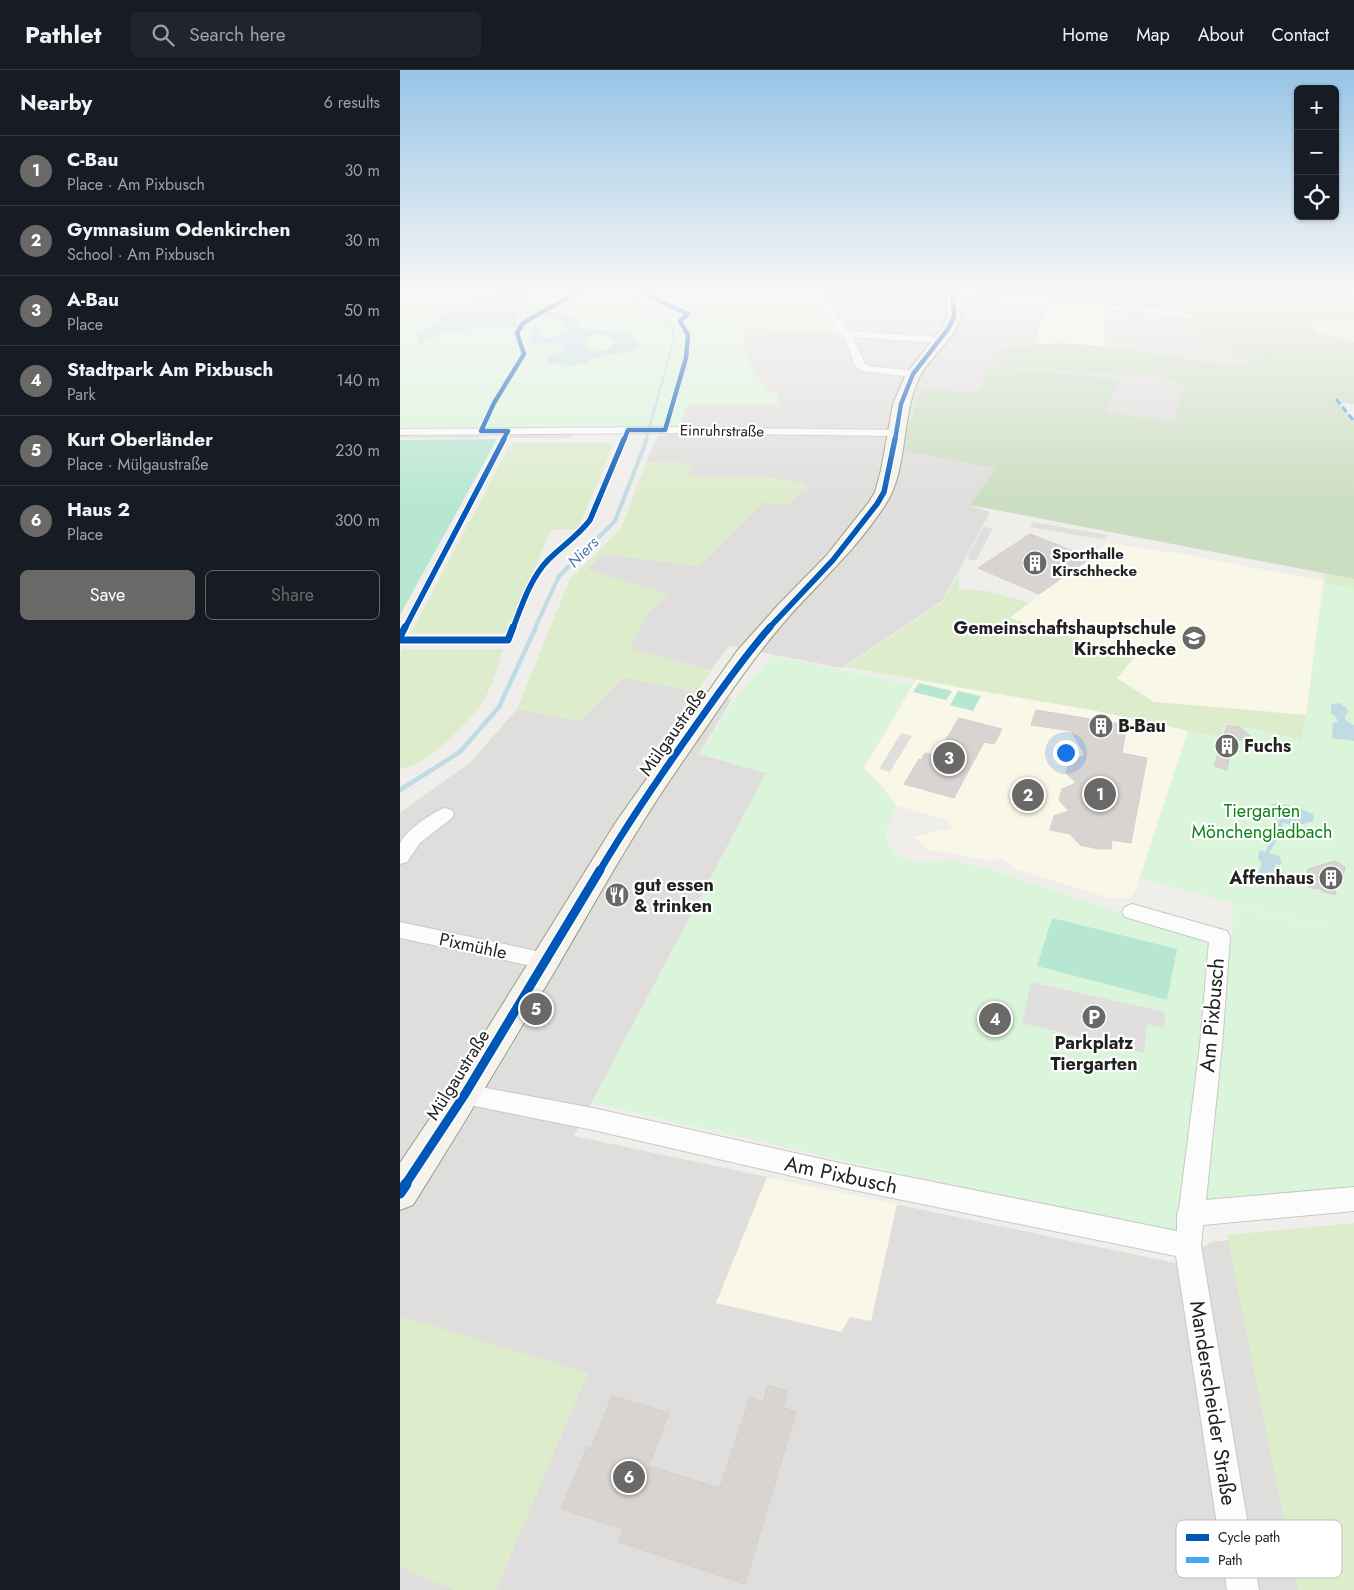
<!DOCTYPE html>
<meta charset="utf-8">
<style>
:root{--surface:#171b24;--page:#20242c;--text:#f1f3f6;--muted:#9ea1a6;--line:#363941;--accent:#6a6968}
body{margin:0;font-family:Jost,sans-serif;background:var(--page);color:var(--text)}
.controls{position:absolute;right:15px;top:15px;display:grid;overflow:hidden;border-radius:8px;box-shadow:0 1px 4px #0004}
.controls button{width:45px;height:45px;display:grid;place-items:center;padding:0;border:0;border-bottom:1px solid var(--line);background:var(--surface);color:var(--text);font:25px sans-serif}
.you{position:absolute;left:665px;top:682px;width:18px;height:18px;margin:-12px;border:4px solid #fff;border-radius:50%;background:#1a73e8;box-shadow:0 0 0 8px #1a73e833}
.badge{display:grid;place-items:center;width:32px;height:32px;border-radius:50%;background:var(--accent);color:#fff;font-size:16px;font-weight:700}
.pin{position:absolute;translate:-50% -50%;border:2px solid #fff;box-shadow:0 1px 5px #0006}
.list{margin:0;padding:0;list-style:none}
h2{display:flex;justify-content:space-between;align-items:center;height:65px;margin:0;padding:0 20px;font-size:21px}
h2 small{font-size:16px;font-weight:400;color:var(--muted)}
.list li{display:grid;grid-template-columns:32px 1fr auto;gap:15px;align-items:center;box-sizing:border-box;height:70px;padding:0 20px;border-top:1px solid var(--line)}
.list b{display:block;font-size:19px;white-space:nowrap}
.list p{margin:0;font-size:16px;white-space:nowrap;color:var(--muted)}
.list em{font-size:16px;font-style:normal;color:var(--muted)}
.actions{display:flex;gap:10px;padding:15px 20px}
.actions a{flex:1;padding:11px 0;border:1px solid var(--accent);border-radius:8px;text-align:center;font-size:18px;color:var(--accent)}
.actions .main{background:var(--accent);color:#fff}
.icon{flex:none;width:28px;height:28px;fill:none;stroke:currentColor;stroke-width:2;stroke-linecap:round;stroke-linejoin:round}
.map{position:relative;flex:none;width:954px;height:1520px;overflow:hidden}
header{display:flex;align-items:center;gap:30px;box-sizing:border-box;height:70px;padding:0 25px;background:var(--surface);border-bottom:1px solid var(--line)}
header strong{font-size:24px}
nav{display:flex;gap:28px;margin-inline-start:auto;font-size:18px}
.search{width:350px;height:45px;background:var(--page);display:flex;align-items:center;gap:12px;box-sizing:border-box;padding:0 18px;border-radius:8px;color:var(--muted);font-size:19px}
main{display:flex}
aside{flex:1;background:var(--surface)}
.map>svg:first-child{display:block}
.residential{fill:#dfdedc}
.education{fill:#f8f7e8}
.farmland{fill:#efefdf}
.grass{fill:#ddeccb}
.forest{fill:#cbdec1}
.park{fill:#daf5da}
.pitch{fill:#b7e6d2}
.parking{fill:#e0dfde}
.water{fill:#bfdbe3;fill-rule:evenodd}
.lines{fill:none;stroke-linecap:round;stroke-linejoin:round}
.stream-far2{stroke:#bfdbe3;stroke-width:2.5}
.stream-far1{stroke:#bfdbe3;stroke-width:4}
.stream{stroke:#bfdbe3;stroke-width:4.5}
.building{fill:#d7d4d2;stroke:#d3d0cc}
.street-casing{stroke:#c9c8c7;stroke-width:2}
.secondary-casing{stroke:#999a82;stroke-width:2}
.street{fill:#fdfcfc;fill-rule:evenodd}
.secondary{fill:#f4f4ed;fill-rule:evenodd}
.quiet{stroke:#3fa9f5;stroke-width:3;stroke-dasharray:7 3;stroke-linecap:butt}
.cycleway-far4-casing{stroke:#fff;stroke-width:6}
.cycleway-far3-casing{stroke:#fff;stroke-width:8}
.cycleway-far2-casing{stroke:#fff;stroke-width:10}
.cycleway-far1-casing{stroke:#fff;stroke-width:12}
.cycleway-casing{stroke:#fff;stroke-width:14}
.cycleway-far4{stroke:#0057b8;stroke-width:4.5}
.cycleway-far3{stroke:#0057b8;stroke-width:5.5}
.cycleway-far2{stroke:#0057b8;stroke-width:7}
.cycleway-far1{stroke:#0057b8;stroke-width:9}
.cycleway{stroke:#0057b8;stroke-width:11}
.labels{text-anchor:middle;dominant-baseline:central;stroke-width:4.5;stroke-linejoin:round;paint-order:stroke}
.far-street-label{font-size:15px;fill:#222;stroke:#fff}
.far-poi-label{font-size:15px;font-weight:bold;fill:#222;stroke:#fff;text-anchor:start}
.far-water-label{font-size:16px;font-style:italic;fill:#4a7aab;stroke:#fff}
.poi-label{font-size:18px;font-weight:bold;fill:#222;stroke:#fff;text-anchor:start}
.street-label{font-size:18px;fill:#222;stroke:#fff}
.park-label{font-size:18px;fill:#0c8416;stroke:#fff}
.near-street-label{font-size:21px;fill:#222;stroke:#fff}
.key{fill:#fff;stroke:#bdbdbd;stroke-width:1}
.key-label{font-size:14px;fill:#222}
</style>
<header>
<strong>Pathlet</strong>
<div class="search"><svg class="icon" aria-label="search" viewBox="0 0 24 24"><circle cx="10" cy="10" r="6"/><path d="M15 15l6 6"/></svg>Search here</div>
<nav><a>Home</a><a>Map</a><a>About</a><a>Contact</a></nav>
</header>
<main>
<aside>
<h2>Nearby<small>6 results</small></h2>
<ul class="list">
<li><span class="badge">1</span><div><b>C-Bau</b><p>Place · Am Pixbusch</p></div><em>30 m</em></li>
<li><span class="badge">2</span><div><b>Gymnasium Odenkirchen</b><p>School · Am Pixbusch</p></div><em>30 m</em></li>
<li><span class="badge">3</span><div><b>A-Bau</b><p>Place</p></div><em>50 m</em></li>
<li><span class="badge">4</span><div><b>Stadtpark Am Pixbusch</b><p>Park</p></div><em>140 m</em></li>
<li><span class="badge">5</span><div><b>Kurt Oberländer</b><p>Place · Mülgaustraße</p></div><em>230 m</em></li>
<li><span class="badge">6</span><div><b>Haus 2</b><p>Place</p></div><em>300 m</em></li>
</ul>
<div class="actions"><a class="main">Save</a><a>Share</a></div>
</aside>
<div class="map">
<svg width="954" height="1520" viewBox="0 0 954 1520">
<rect width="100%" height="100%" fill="#f0eeeb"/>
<path class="residential" d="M422,223h344l16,18 14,1 3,8h-16l17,14 55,31 -45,-4 -141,-17h-34l-19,2 -24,19 172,12 22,8 -13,36 -68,-9 15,-33 -139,2 5,1 -8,11 -56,-5 74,80 -26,37 20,7 -48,89 -100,67 -113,-22 -18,24 -82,-20 18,-36 21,-20 -81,-24 16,-16 96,12 65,-64 43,-17 -32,-7 -86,-2 4,-13 -47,-1 12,-27 17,-1 12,-29h90l1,-12 -14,-2 2,-4 -13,-14 -6,-17 -6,-28 97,6 2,3h19l-10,-7 -11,-13z
M223,607l109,22 -33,55 67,19 -192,363 605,128 32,-22 143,-15v363h-954v-777l72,-52 45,-52 63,12z"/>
<path class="education" d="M646,235l58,4 1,39 -36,-4h-34z
M707,473l81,12 135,26 -17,134 -152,-13 -37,-24 17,-21 -125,-39z
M516,610l181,31 91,20 -53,160 -5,7h-21l-93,-29 -13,-10 -19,1 -27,-6 -28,-4 -16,-13 39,-9 -4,-8 -51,-14 -16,-21 -16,-17z
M367,1107l130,27 -26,117 -21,-4 -9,15 -125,-29z"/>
<path class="farmland" d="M917,248l37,3v21l-37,-9 -8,-11z"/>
<path class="grass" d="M111,373h103l-36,86 -27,1 -44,103h-96z
M246,392l47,1 -3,13 85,2 33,6 -21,22 -23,-4 -65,64 -96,-12 -15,16 81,24 -22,20 -17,35 81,21 -14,22 -74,-15 -43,44 -63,-12 53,-130 51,-50z
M559,502v17l28,2 42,12 -19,15 125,39 -18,21 37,24 152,13 -4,25 -76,-17 -6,14 -123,-26 -252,-44 98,-65z
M925,503l29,6v9l-30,-5z
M3,579h100c-5,15 -9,33 -17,47 -13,24 -58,69 -86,73v-115z
M954,1153v367h-56l-71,-355z
M0,1246l188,57 -92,217h-42l-54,-23z"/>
<path class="forest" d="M766,223h188v28l-37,-3 -8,4 8,11 37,9v62l-17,-2 17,18v159l-384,-74 25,-37 -91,-17 2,-16 16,-47 56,5 8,-11 -6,-1 9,-14 131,12 -15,33 68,9 13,-36 -22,-8 -173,-12c4,-4 8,-12 12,-15 4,-3 13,-4 19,-4 73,-12 157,19 232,18l-54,-30 -18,-14h17l-3,-8 -14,-1z"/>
<path class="park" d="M5,223h405l21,33 -4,7 -86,-5c6,28 6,38 25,59l-2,4 14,2 -1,12h-90l-9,23 -278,2v-131z
M924,513l30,5v600l-140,14 -24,37 -598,-136 174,-330 -66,-19 32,-52 41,-46 139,29 -49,83 17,17 16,21 -11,30 8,17 20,9 43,-1 40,10 162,54 74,10 1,-30 76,20 31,-5 -32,4 -168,-46 48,-147 33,7 6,-14 76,17z"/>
<path class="pitch" d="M254,223h85l1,2 -87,3z
M97,369l-97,176v-175z
M519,613l33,8 -6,9 -33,-8z
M558,621l23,5 -8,15 -23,-6z
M652,848l125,31 -10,51 -130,-34z"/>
<path class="parking" d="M0,364h80l-2,4h-78z
M109,364h64l-1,4h-65z
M632,452l75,13 -2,5 -75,-13z
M583,457l10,1 -17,33 -10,-2z
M501,663l11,3 -22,36 -11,-3z
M631,912l134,30 -1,16 -17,-4 -3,29 -122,-30z
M585,1163l176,45 -7,109 -190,-52 -32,-28 15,-71z
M586,1300l30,41 -34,23 9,69 24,7 -8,80h-233l45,-157 117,28 12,-39 -7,-19z"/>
<path class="water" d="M99,223h36l-10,6 -1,6 6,3 50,10 -2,8 3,3 48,3 9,10 -1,5c-11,7 -23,6 -35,9 -6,1 -10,4 -15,6 -13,5 -27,3 -40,0v-5l11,-4 6,-5 -3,-4 -27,-1 -5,-2 2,-11c-36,-5 -81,-4 -114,15l3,-7 -4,-2 31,-23zM124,243c15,0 30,3 42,12 -4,11 -16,16 -26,11l3,-9h-2l-24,-3 -2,-3 2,-6zM192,265h14l10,8c-11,8 -20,12 -31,4v-9z
M939,633l8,5 1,4 -3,4v4l9,5v16l-22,-3 1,-15 5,-1 -2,-5 -5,-4v-8z
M872,734c14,-1 28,4 41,10l1,6c-17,9 -29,5 -44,-4l-2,-6z
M859,780l20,6 3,6 -3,3 -5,-1 8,8 6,2 -5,8 -21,-1 -11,-6 7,-1 4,-10 -4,-6z"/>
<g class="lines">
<path class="stream-far2" d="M223,223l48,31 3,15 -28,101"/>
<path class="stream-far1" d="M135,558l24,-52 56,-55 32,-82"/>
<path class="stream" d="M0,720l60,-38 39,-45 37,-80
M868,781l9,-16 4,-13"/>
</g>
<path class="building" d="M630,464l61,24 -52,36 -61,-26z
M636,640l91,15 -5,28 25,5 -16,85 -19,-3 -1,9h-12l-19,-4 -10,-11 -20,-4 4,-14 15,-5 -10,-11 3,-11 14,-6 -10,-10 3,-11 16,-7 -14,-24 -40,-6z
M559,648l43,11 -8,15 -10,-2 -30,56 -50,-14 15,-25 2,1 4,-7 11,3z
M827,655l13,2 10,9 -18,8 -5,26 -13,-4z
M934,791l6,2 5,4 -3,16 -5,-1 -2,13 -12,-3 -4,-4 -4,1 -6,-2 -5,-4 4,-14z
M368,1315l19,6 -4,17 13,4 -51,172 -126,-42 5,-13 -63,-20 26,-62 4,2 21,-53 57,17 -20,53 71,22 30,-90 13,4z"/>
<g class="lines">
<defs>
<path id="street" d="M412,223h9l28,38 90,6 5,3 -5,3 -86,-6 12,27 3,2 45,5 5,3 -5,3 -52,-6 -6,-5 -8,-23z
M554,224l225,15 16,7 -5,3 -12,-4 -227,-16v-4z
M265,357l230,3 6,3 -6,3 -230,-3 -265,2v-6z
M45,738l7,2 2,4 -2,4 -32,25 -13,19 -7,2c0,-6 0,-14 0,-20 2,-11 34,-33 45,-36z
M732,834l95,27 3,6 -8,108 -16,155 148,-13v24l-151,14 -2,21 58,344h-32l-51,-334 -332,-68 -251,-58 -128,-26 -8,-3 -4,-7 4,-7 8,-3 128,24 251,56 333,67v-17l2,-5 21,-164 9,-103 -84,-25 -3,-5 3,-5z
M0,852l146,31 7,2 4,6 -4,6 -7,2 -146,-31z"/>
<path id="secondary" d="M547,223h12c1,7 2,15 2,22 -3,22 -33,43 -42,63 -18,39 -11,90 -32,124 -26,42 -62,75 -95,111 -41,46 -74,98 -109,148 -47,67 -86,138 -127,208 -47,79 -94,158 -143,236l-13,5v-47l53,-79 163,-262 121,-171 41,-46 48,-49 43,-54 6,-10 6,-22 12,-66 13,-30 36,-46 5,-11z"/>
</defs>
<use href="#street" class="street-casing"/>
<use href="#secondary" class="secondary-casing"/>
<use href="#street" class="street"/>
<use href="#secondary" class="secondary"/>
<path class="quiet" d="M936,329l18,22"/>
<defs>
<path id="cycleway-far4" d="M103,370l5,-9h-27l13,-28 30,-49 -7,-21 6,-10 53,-30
M224,370l4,-10h37l21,-72 2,-23 -8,-14 8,-7 -45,-21
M495,370l6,-36 12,-30 35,-45 6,-12 -1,-24"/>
<path id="cycleway-far3" d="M5,558l99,-189
M113,558c9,-23 17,-49 35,-68 14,-14 30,-24 42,-40l34,-81
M369,558l64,-68 44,-56 7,-12 11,-53"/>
<path id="cycleway-far2" d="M0,567l5,-10
M0,570h108l5,-13
M199,802c30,-51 63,-99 97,-147 24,-34 47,-67 74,-98"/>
<path id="cycleway-far1" d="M5,1115l60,-91 135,-224"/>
<path id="cycleway" d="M0,1123l6,-9"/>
</defs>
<use href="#cycleway-far4" class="cycleway-far4-casing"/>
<use href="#cycleway-far3" class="cycleway-far3-casing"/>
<use href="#cycleway-far2" class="cycleway-far2-casing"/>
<use href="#cycleway-far1" class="cycleway-far1-casing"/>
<use href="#cycleway" class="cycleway-casing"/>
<use href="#cycleway-far4" class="cycleway-far4"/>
<use href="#cycleway-far3" class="cycleway-far3"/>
<use href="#cycleway-far2" class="cycleway-far2"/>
<use href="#cycleway-far1" class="cycleway-far1"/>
<use href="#cycleway" class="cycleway"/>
</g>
<linearGradient id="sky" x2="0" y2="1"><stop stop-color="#97c4e6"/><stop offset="0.51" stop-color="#f8f7f6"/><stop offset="1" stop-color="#f8f7f6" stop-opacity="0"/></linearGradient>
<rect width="954" height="436" fill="url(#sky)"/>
<defs>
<symbol id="building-disc" viewBox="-11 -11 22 22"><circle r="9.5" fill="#6a6968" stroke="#fff"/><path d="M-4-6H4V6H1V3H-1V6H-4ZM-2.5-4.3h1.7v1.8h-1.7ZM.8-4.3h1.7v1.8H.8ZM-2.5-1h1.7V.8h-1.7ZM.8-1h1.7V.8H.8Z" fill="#fff"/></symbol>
<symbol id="school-disc" viewBox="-11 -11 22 22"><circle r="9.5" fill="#6a6968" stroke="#fff"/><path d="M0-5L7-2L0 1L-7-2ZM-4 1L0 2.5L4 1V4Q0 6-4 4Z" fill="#fff"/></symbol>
<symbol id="restaurant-disc" viewBox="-11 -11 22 22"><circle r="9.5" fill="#6a6968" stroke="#fff"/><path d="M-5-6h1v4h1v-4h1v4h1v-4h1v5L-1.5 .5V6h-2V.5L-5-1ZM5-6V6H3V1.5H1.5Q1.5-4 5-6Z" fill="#fff"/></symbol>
<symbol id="parking-disc" viewBox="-11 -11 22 22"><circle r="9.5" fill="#6a6968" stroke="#fff"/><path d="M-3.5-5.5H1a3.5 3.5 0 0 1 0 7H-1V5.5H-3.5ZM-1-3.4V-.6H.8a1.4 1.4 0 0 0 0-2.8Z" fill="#fff"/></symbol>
</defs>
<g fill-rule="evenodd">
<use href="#building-disc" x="621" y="479" width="28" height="28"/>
<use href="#school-disc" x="780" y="554" width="28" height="28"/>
<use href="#building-disc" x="687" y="642" width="28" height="28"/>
<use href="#building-disc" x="813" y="662" width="28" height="28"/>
<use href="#building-disc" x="917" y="794" width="28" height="28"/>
<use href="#restaurant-disc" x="203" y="811" width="28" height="28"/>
<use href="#parking-disc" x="680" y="933" width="28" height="28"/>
</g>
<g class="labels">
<g class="far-street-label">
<text transform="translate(322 361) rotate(1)">Einruhrstraße</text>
</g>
<g class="far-poi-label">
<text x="652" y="484">Sporthalle<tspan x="652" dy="17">Kirschhecke</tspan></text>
</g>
<g class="far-water-label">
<text transform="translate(183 482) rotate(-45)">Niers</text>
</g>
<g class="poi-label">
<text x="776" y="558" text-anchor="end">Gemeinschaftshauptschule<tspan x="776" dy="21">Kirschhecke</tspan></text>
<text x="718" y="656">B-Bau</text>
<text x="844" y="676">Fuchs</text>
<text x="914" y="808" text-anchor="end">Affenhaus</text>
<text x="234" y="815">gut essen<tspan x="234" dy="21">&amp; trinken</tspan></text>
<text x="694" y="973" text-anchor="middle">Parkplatz<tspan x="694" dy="21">Tiergarten</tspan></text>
</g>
<g class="street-label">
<text transform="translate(273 662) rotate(-55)">Mülgaustraße</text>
<text transform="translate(73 876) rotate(12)">Pixmühle</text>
<text transform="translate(58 1005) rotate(-58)">Mülgaustraße</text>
</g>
<g class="park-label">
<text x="862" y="741">Tiergarten<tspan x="862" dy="21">Mönchengladbach</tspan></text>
</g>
<g class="near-street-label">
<text transform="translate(812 945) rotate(-85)">Am Pixbusch</text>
<text transform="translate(441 1105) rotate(12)">Am Pixbusch</text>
<text transform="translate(813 1333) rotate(81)">Manderscheider Straße</text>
</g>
</g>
<rect x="776" y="1450" width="166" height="58" rx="8" class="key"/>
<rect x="786" y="1464" width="23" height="7" fill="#0057b8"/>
<rect x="786" y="1487" width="23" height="6" fill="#3fa9f5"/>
<g class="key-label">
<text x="818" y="1472">Cycle path</text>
<text x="818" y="1495">Path</text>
</g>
</svg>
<div class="controls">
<button>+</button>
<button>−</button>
<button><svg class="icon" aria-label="locate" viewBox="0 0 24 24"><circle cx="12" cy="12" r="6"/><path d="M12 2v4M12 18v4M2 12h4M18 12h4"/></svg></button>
</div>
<div class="you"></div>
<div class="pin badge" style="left:700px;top:724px">1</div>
<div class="pin badge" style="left:628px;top:725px">2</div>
<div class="pin badge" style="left:549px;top:688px">3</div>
<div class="pin badge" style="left:595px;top:949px">4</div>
<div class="pin badge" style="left:136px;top:939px">5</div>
<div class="pin badge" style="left:229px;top:1407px">6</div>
</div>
</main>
